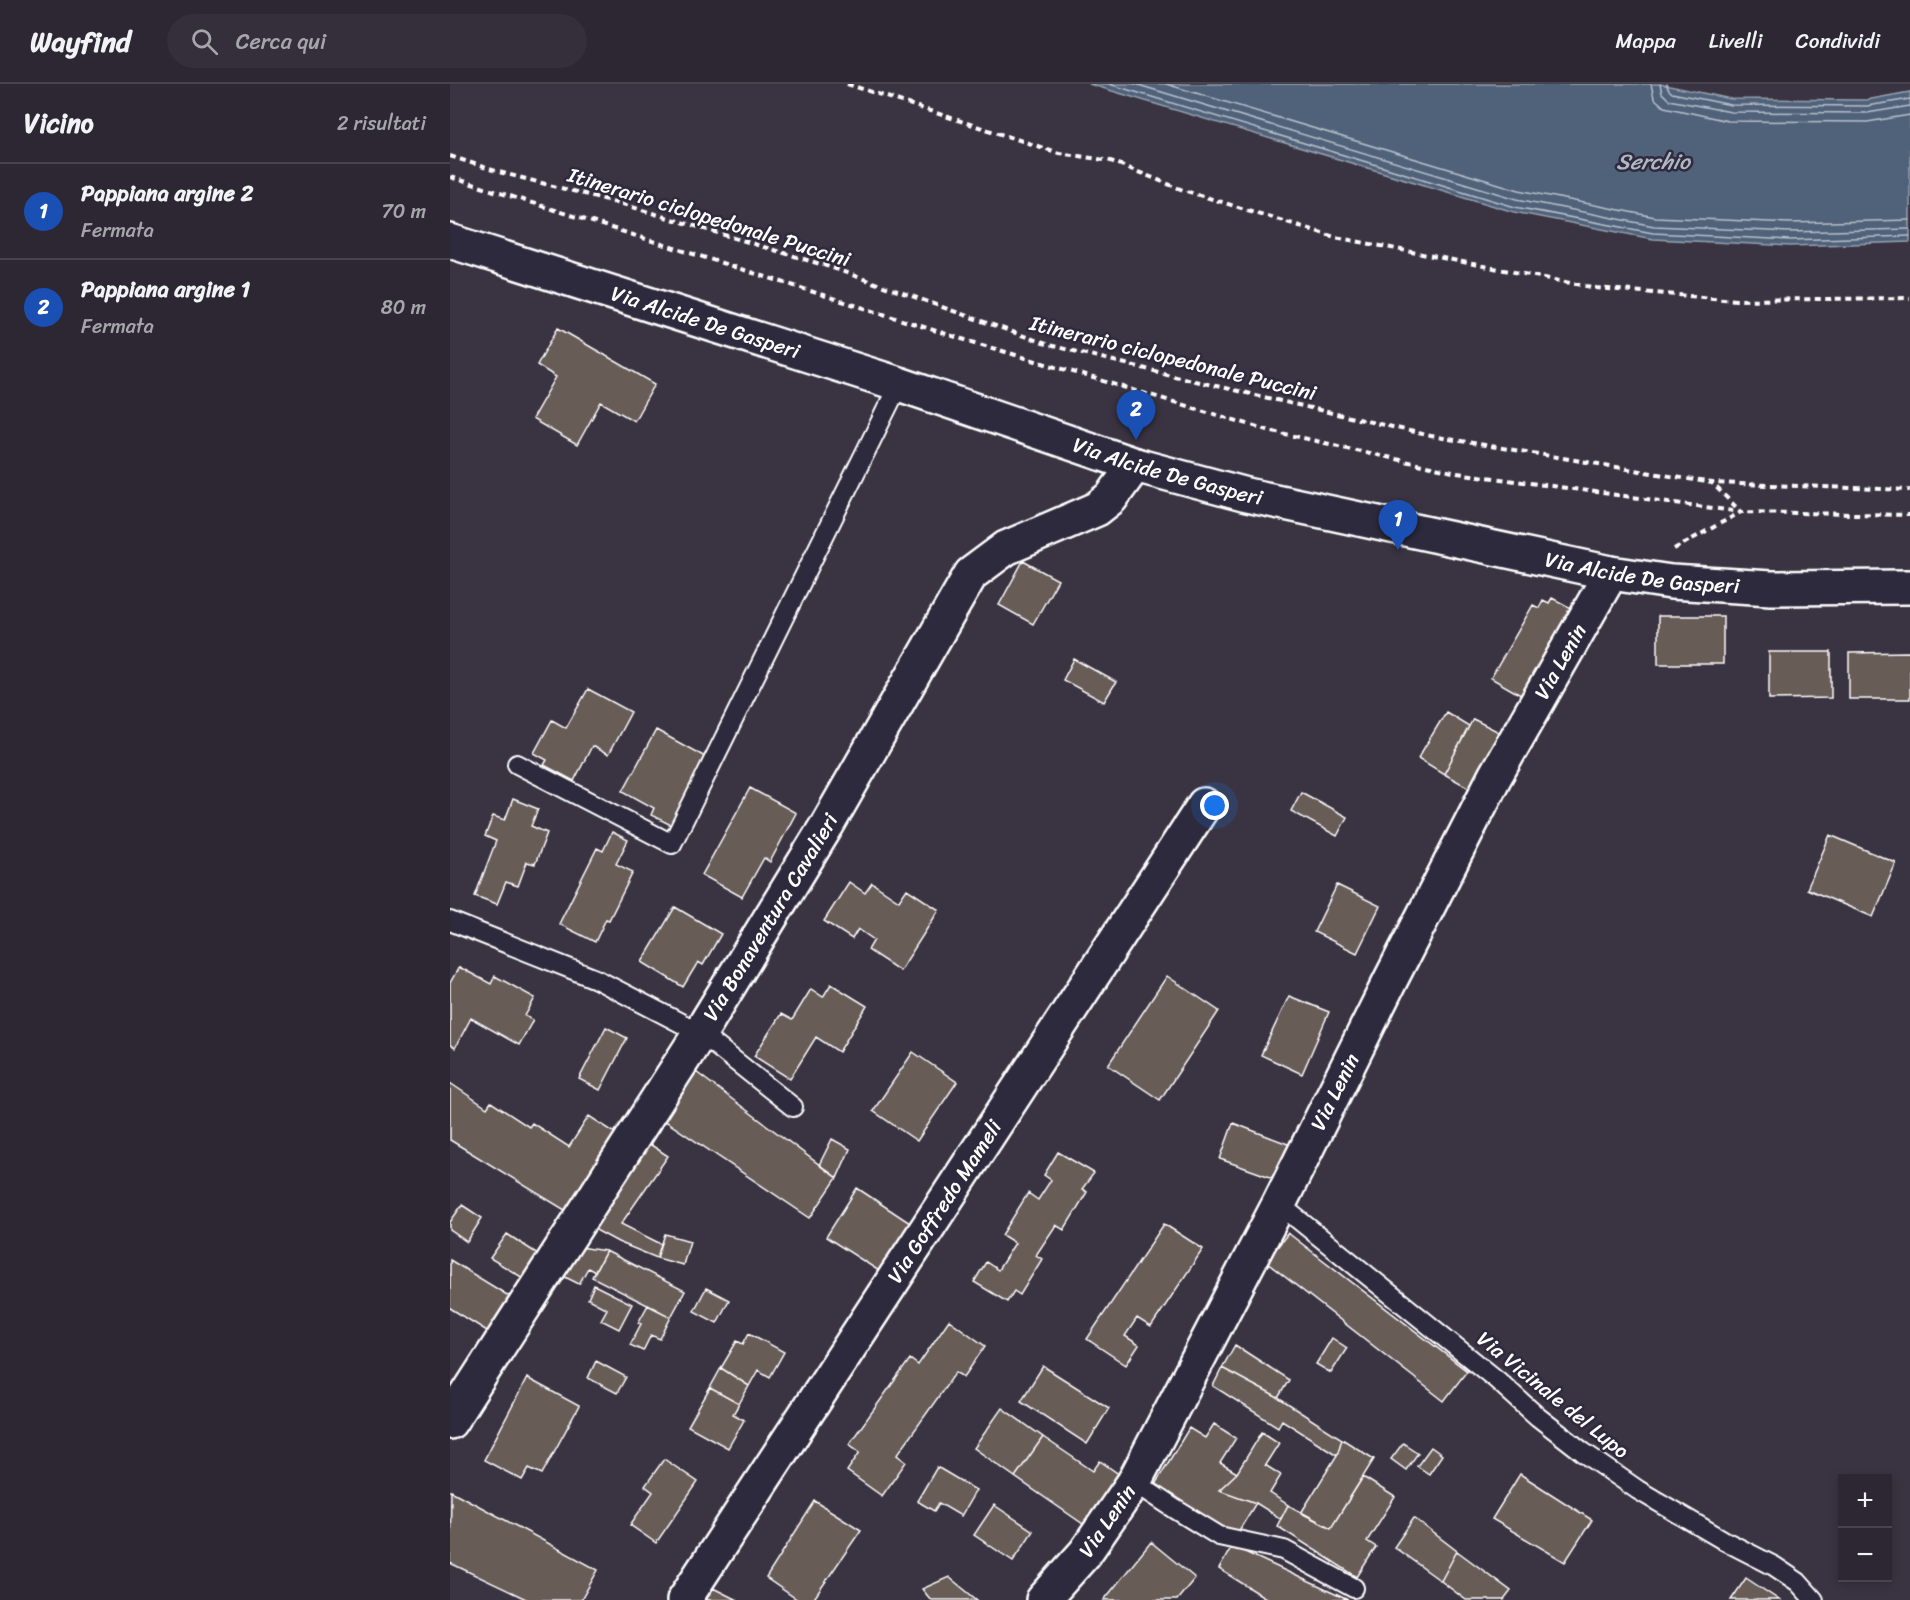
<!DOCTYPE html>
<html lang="it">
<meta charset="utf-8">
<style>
:root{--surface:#2c2732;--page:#342f3a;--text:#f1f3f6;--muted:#a6a5ac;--line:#48444d;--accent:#95b2f1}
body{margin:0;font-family:Sriracha,sans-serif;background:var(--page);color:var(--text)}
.controls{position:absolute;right:18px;bottom:18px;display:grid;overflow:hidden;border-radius:0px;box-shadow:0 3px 9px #0003}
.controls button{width:54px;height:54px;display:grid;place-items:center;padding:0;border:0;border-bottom:2px solid var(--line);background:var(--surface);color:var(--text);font:30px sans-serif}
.you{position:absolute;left:765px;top:722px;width:21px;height:21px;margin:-15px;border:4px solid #fff;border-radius:50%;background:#1a73e8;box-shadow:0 0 0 9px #1a73e833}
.badge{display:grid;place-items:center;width:39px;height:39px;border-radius:50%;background:var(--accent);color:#fff;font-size:20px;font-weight:700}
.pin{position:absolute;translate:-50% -50px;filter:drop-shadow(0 2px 3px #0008)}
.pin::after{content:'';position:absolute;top:32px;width:21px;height:18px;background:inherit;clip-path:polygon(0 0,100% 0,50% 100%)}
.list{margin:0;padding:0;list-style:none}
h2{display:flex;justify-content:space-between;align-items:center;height:78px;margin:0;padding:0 24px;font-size:26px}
h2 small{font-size:20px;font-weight:400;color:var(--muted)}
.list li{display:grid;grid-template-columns:39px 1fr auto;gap:18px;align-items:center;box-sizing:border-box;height:96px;padding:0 24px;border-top:2px solid var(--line)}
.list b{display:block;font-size:22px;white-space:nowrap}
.list p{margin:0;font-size:20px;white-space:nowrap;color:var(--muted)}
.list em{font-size:20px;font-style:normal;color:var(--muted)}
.icon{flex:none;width:33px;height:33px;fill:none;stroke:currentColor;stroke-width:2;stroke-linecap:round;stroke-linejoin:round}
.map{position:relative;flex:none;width:1460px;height:1516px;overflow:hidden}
header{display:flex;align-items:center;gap:36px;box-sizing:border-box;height:84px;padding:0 30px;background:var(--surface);border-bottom:2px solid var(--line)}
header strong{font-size:28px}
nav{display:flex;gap:33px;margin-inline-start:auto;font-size:21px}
.search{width:420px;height:54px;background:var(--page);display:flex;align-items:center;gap:15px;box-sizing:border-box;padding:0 21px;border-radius:33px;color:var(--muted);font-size:22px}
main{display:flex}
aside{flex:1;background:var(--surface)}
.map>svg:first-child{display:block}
.water{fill:#50627a;stroke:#96a1af;stroke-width:1.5}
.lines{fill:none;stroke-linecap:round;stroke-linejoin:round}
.shore{stroke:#b9c0ca;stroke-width:1.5}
.building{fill:#685b57;stroke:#fff;stroke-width:1.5}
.lane-casing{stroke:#fff;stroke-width:22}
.street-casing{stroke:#fff;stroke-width:38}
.secondary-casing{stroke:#fff;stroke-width:38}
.path{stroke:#fff;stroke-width:4;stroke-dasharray:6 4.5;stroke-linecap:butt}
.lane{stroke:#2f2a3d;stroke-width:18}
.street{stroke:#2f2a3d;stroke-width:33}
.secondary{stroke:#2f2a3d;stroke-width:33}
.labels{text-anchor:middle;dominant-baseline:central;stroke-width:5;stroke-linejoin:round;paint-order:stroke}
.street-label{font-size:21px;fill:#fff;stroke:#2f2a3d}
.water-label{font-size:22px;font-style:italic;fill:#b0b8c3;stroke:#2f2a3d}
</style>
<header>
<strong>Wayfind</strong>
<div class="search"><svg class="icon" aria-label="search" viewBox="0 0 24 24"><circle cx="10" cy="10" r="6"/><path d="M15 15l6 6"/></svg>Cerca qui</div>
<nav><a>Mappa</a><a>Livelli</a><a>Condividi</a></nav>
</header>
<main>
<aside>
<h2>Vicino<small>2 risultati</small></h2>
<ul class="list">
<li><span class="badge" style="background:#1a4fb4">1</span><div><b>Pappiana argine 2</b><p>Fermata</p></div><em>70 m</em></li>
<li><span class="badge" style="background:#1a4fb4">2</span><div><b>Pappiana argine 1</b><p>Fermata</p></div><em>80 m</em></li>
</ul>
</aside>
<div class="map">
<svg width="1460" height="1516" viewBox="0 0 1460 1516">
<rect width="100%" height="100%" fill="#3a3442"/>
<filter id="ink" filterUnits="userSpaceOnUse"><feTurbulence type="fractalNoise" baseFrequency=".0167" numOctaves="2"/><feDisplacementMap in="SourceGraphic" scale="12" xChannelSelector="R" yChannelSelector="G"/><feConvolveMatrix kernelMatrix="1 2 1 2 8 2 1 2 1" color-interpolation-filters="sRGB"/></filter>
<g filter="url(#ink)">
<path class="water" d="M639,0h571l71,15 135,1 44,-8v150l-120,4 -137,-7 -139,-27z"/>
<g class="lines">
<path class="shore" d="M659,0l406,123 138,26 137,7 120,-4
M685,0l382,115 137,27 136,6 120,-3
M716,0l353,106 136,27 135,6 120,-3
M1201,0l3,14 10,9 64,14 139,1 43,-7
M1210,0l2,9 7,7 62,12 136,1 43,-7
M1217,0l1,5 4,4 59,12 136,1 43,-7"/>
</g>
<path class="building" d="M108,244l97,56 -21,37 -33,-19 -24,43 -45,-26 24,-42 -19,-12z
M573,477l35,19 -25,44 -34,-19z
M1102,514l21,11 -49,88 -33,-19 42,-73 6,3 4,-8 6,3z
M1208,532h65v48h-65z
M1319,568h62v46l-62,1z
M1460,568v47h-61v-46z
M624,575l42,23 -12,20 -41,-22z
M138,605l43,23 -23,43 -16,-9 -18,35 -30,-16 3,-5 -13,-7 18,-33 14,8z
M996,628l23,14 -25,48 -26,-16z
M1023,635l30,15 -30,56 -29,-16z
M206,646l53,29 -36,67 -22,-11 3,-7 -31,-17z
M300,704l46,25 -26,49 -6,-4 -22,39 -40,-22z
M851,708l46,25 -10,19 -46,-25z
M63,715l25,10 -7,17 16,7 -12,31 -8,-2 -9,24 -12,-4 -9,22 -22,-8 21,-55 -11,-5 8,-20 12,4z
M162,748l16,8 -12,24 17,8 -24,48 -3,-1 -11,23 -36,-18 38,-76 6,3z
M1380,751l66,28 -23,54 -66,-28z
M399,798l16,11 7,-10 27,18 8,-12 32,21 -39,61 -32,-21 6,-10 -16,-11 -6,10 -28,-18z
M887,801l43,21 -23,47 -43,-21z
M225,823l46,27 -18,31 -5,-3 -15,25 -41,-25z
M9,883l32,17 4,-8 40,22 -10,18 8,4 -14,25 -48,-27 -16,30 -5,-3v-62z
M717,892l52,35 -59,89 -52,-35z
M381,900l36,22 -28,46 -23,-15 -26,42 -36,-23 27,-42 11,6 19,-31 12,8z
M839,912l40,16 -27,62 -41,-19z
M156,943l21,11 -27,52 -21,-11z
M463,968l44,30 -40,59 -44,-30z
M246,988l141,106 -27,40 -146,-98z
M0,999l37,25 4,-6 38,25 3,-4 37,24 20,-31 34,22 -50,77 -123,-75z
M783,1039l60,23 -17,33 -56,-20z
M382,1055l18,10 -13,29 -18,-13z
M198,1059l20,13 -47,68 40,20 -4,14 -39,-16 -26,-14z
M608,1068l36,21 -12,16 5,3 -23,38 -8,-5 -20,30 6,4 -22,36 -6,-4 -7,11 -33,-20 12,-20 12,8 17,-27 -13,-8 26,-42 10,7 13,-20 -7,-5z
M407,1104l53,35 -31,48 -53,-34z
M12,1121l20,13 -15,24 -17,-12v-8z
M714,1140l39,25 -52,78 -14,-9 -12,18 14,9 -13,20 -39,-26z
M838,1149l179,138 -23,30 -178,-139z
M57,1150l37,24 -16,23 -38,-23z
M215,1150l25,7 -7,24 -26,-7z
M130,1163l26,4 -11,21 -7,-4 -9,16 -18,-9z
M156,1167l79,40 -14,26 -79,-40z
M0,1176l67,41 -22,35 -45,-28z
M144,1201l38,19 -13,25 -18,-9 6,-11 -19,-10z
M256,1204l23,12 -12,23 -23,-12z
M198,1221l23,12 -11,22 -9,-4 -8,16 -13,-6 11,-21 -3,-1z
M499,1236l36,26 -21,31 -8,-5 -59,83 9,7 -24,34 -35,-25 13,-19 -11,-8 61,-85 8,6z
M299,1249l35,19 -14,25 -12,-7 -9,16 -28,-18 16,-27 6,3z
M882,1254l15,10 -16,25 -15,-9z
M785,1261l54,35 -11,18 -56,-30z
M146,1277l30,16 -9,16 -29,-15z
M593,1282l66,42 -22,36 -66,-43z
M271,1284l28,18 -10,18 -29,-16z
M772,1284l56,30 64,41 -5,16 -55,-35 -4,7 -65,-41z
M77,1294l52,28 -37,68 -13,-6 -7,12 -38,-20z
M260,1304l29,16 -6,10 11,6 -16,28 -40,-22z
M552,1324l41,29 -28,40 -41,-29z
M764,1340l22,14 -16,25 17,10 -18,17 37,13 -21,34 -81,-51 35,-58 16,10z
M812,1348l17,11 -14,22 16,10 -11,18 18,12 -7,14 -25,-16 -37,-13 18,-17z
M593,1353l50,34 7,-10 20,14 -34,51 -71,-49z
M892,1355l32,20 -43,69 -30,-15 36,-58z
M953,1359l15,10 -12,17 -15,-11z
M981,1363l11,8 -13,19 -12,-8z
M214,1375l34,23 -42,61 -26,-18 23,-33 -8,-6z
M487,1383l39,23 -15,26 -22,-13 -5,8 -17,-10z
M1070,1390l72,46 -27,42 -73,-43z
M913,1393l32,20 -28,44 9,6 -19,30 -80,-51 11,-21 43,23z
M1,1407l147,79 -17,30h-53l-78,-37z
M365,1417l46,29 -48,70h-15l-32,-22z
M544,1421l39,26 -20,30 -39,-26z
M964,1434l43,33 -16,30 -47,-34z
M701,1458l44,36 -18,22h-73z
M782,1462l116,54h-79l-50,-31z
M1007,1467l54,40 -7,9h-38l-25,-19z
M499,1493l28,23h-46l-9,-11z
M1296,1494l33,22h-48z
M263,1504l24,12h-31z"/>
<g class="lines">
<defs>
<path id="lane" d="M67,680l155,80 227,-460
M0,837l146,58 104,54 93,74
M829,1120l218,176 41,37 45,35 55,38 87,51 49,25 24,16 16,18
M684,1398l41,27 44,27 65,14 70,38"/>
<g id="street">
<path id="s1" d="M0,1338l250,-389 127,-208 144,-251 35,-26 91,-39 14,-11 24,-33"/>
<path id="s2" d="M234,1516l520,-795"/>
</g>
<g id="secondary">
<path id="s3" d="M0,157l449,143 236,81 112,30 364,78 60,9 100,6 139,-1"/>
<path id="s4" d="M593,1516l42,-47 49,-71 145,-278 112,-225 104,-203 116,-203"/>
</g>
</defs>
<use href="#lane" class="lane-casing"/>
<use href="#street" class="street-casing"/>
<use href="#secondary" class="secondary-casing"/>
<path class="path" d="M397,0l212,69 52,8 72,29 152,47 261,51 140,12 174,-2
M0,72l49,16 120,31 211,64 219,78 150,37 232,54 281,47 198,7
M0,93l512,162 306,91 189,43 284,39 169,3
M1224,465l67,-37 -29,-29"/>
<use href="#lane" class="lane"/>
<use href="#street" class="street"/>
<use href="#secondary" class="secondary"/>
</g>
</g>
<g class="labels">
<g class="street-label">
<text transform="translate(259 133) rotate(17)">Itinerario ciclopedonale Puccini</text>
<text stroke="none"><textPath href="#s3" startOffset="268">Via Alcide De Gasperi</textPath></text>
<text transform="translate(723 274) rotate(14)">Itinerario ciclopedonale Puccini</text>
<text stroke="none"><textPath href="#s3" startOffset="754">Via Alcide De Gasperi</textPath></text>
<text stroke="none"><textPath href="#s3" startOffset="1240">Via Alcide De Gasperi</textPath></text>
<text stroke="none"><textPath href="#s4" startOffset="1074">Via Lenin</textPath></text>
<text stroke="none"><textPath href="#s1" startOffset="598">Via Bonaventura Cavalieri</textPath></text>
<text stroke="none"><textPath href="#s4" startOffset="588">Via Lenin</textPath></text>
<text stroke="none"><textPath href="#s2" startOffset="476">Via Goffredo Mameli</textPath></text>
<text transform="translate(1103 1311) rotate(39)">Via Vicinale del Lupo</text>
<text stroke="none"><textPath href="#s4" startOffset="102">Via Lenin</textPath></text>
</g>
<g class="water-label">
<text x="1203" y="77">Serchio</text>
</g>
</g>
</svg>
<div class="controls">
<button>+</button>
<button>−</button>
</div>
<div class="you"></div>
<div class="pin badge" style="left:948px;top:466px;background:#1a4fb4">1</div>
<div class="pin badge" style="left:686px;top:356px;background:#1a4fb4">2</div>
</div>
</main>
